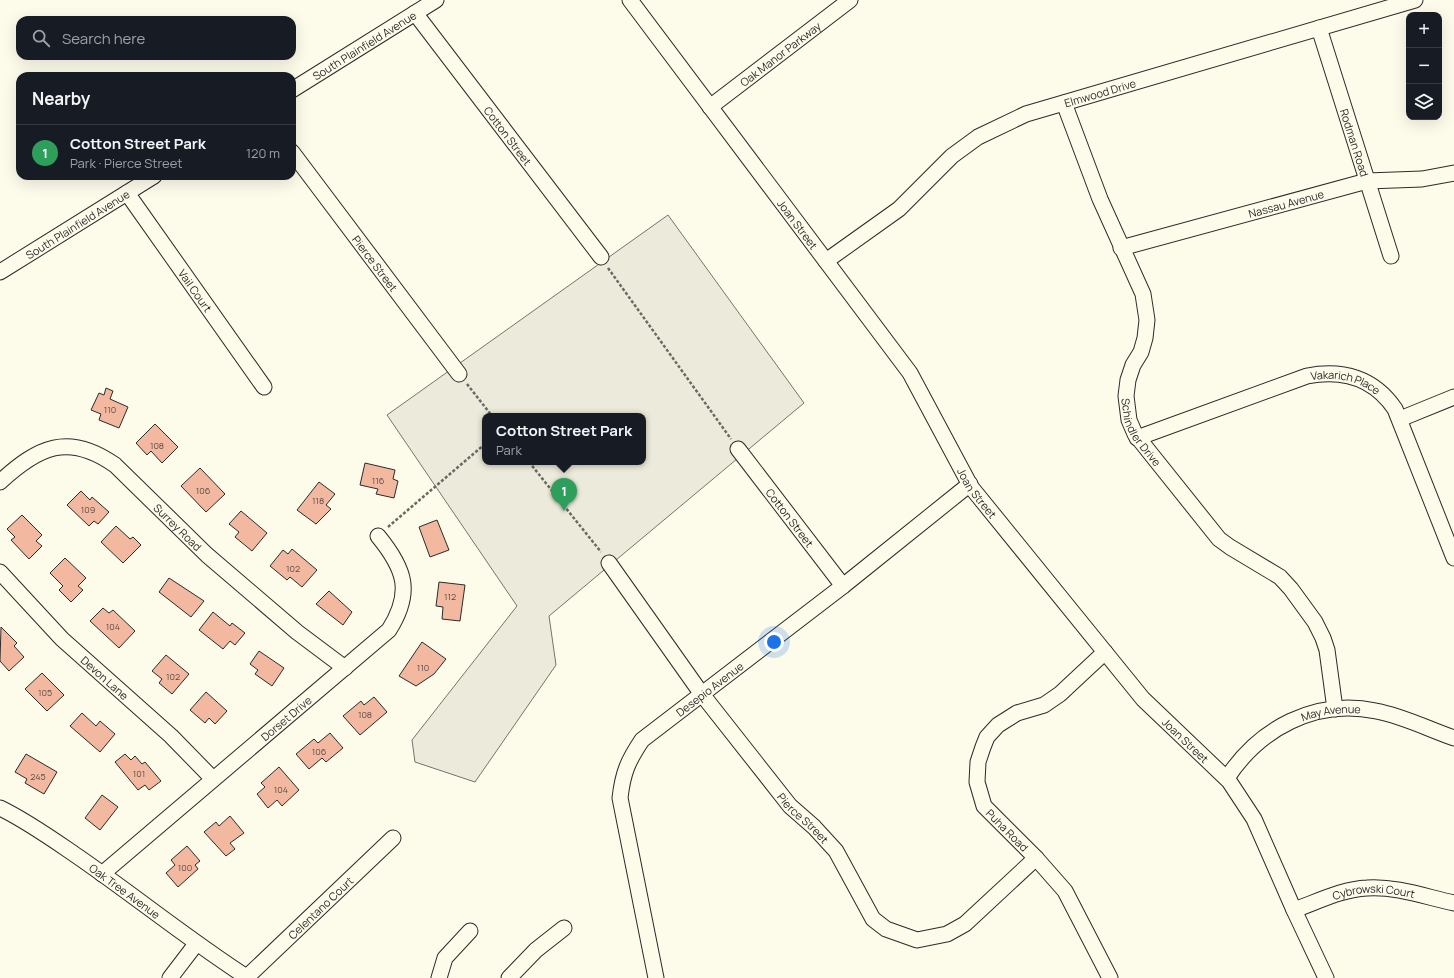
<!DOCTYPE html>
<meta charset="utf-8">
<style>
:root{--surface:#171b24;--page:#20242c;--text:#f1f3f6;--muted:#9ea1a6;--line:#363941;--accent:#2563eb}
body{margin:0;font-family:Manrope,sans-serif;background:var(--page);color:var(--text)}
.controls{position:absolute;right:12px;top:12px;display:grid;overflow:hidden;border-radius:8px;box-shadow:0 4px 16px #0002}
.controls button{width:36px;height:36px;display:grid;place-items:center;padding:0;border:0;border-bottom:1px solid var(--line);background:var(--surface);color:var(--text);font:20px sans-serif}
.you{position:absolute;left:774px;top:642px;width:14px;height:14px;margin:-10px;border:3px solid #fff;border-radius:50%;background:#1a73e8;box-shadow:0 0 0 6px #1a73e833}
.badge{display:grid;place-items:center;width:26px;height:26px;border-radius:50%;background:var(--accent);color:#fff;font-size:13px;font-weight:700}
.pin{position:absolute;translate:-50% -33px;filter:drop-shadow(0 1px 2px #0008)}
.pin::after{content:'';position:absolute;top:21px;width:14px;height:12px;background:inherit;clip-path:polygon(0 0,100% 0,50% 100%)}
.popup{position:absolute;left:482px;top:413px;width:164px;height:52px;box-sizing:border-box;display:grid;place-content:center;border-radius:8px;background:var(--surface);filter:drop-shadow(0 1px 3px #0005);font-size:13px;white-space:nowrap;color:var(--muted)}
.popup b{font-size:15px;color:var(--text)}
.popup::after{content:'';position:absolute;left:50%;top:100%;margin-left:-8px;border:8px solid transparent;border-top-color:var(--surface)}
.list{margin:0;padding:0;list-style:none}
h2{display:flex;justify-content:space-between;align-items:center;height:52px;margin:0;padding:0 16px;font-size:17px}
h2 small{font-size:13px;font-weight:400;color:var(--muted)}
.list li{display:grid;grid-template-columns:26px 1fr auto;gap:12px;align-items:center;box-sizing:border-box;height:56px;padding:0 16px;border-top:1px solid var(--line)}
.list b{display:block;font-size:15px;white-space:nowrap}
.list p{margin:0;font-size:13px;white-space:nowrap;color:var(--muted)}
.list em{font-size:13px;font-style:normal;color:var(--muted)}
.icon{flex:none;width:22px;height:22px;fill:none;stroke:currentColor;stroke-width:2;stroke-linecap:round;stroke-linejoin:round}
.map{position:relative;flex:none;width:1454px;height:978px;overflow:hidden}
.search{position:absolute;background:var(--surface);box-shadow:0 4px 16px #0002;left:16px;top:16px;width:280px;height:44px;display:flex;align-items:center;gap:10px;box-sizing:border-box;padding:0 14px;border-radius:12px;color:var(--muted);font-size:15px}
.panel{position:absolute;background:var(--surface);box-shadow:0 4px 16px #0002;left:16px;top:72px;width:280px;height:108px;border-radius:12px}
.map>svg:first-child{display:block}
.green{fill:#ecebdb;stroke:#74746e;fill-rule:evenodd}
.building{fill:#f2b8a0;stroke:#2b2b2b}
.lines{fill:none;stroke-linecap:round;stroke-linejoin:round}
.minor-casing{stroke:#2b2b2b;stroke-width:17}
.path{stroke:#6a6964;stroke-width:2.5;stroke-dasharray:3 2;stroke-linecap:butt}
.minor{stroke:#fdfbea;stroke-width:15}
.labels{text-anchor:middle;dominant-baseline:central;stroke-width:3;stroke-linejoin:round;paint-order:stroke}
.number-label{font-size:9px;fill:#5d4e48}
.street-label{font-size:11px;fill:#2b2b2b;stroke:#fdfbea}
</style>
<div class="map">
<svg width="1454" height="978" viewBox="0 0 1454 978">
<rect width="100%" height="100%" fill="#fdfbea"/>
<path class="green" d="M668,215l136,188 -255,213 7,49 -81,117 -60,-20 -3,-22 105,-134 -130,-191zM485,416h158v46h-158z"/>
<path class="building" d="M106,388l7,3 -3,8 18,8 -9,21 -20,-8 2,-6 -10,-4 8,-17 5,2z
M155,424l23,23 -16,16 -11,-12 -4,4 -11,-12z
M365,463l30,7 -2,9 5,2 -4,17 -18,-4 2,-5 -18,-4z
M200,468l25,26 -19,18 -25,-26z
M319,482l16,12 -9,11 5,4 -15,15 -19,-14z
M81,491l9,9 2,-3 17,15 -11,12 -4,-3 -5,5 -22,-21z
M241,511l26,22 -15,18 -17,-14 4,-5 -10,-8z
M22,515l20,20 -6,6 6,5 -13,13 -18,-19 4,-3 -8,-8z
M437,520l12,30 -19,7 -11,-30z
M116,526l14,13 3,-2 8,8 -18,18 -22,-21z
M292,549l25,21 -15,17 -12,-10 -3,3 -17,-14 13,-16 5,4z
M65,558l21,20 -8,8 5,4 -12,12 -12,-12 4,-4 -13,-13z
M169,578l35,23 -13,16 -32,-25z
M439,582l26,3 -5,36 -18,-2 1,-12 -7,-1z
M329,591l23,21 -9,13 -27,-21z
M103,608l6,5 4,-3 22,21 -16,17 -29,-27z
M213,612l17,14 2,-3 13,10 -10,12 -5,-4 -7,8 -24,-19z
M1,627l16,16 -3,3 10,11 -15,14 -9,-10z
M422,642l24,17 -12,15 -18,12 -17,-10z
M259,651l25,17 -12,18 -17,-12 3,-4 -8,-6z
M166,655l23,19 -17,20 -13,-11 3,-4 -10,-8z
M42,673l22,22 -17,16 -22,-22z
M206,692l21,19 -12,13 -6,-6 -4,5 -15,-13z
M374,697l13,15 -27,23 -17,-19 18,-15 3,4z
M82,713l14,13 4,-5 15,13 -15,18 -30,-26z
M330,733l13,15 -17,14 -4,-4 -13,11 -13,-15 18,-15 4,4z
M26,754l31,18 -13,22 -19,-11 2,-4 -12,-7z
M125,754l6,6 4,-4 7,8 3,-2 16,19 -12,9 -4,-5 -7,5 -23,-28z
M279,767l20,23 -17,16 -5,-6 -9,8 -11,-14 8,-7 -4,-4z
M102,795l16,12 -18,23 -15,-12z
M230,816l14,17 -14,10 5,6 -9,7 -22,-24 12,-10 3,4z
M187,846l13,15 -5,4 3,4 -20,18 -12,-14 9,-8 -4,-5z"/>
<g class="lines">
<defs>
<g id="minor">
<path id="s1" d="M630,0l280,373 61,114 172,212 86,82 25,38 40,91 32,68"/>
<path id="s2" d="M415,13l186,244"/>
<path id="s3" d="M1319,28l72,228"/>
<path id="s4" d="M292,90l144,-90"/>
<path id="s5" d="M1064,103l36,96 43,95 4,26 -2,18 -4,14 -8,13 -5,15 -2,16 3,24 6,14 84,105 11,8 50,30 11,12 24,33 8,16 4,12 8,59"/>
<path id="s6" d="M710,107l140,-107"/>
<path id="s7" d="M292,152l167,222"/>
<path id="s8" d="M127,193l137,194"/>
<path id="s9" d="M1121,248l246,-67 55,-2 32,-6"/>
<path id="s10" d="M826,261l73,-52 53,-53 26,-19 48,-23 389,-114"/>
<path id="s11" d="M0,272l154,-96"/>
<path d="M1400,419l54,-22"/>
<path id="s12" d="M1137,438l170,-62c36,-7 67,2 88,33l59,149"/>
<path id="s13" d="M738,449l105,137"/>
<path id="s14" d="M0,482c38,-35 68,-50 115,-17l92,90 90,77 48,36"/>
<path id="s15" d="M609,563l92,130 89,113 24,21 22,24 37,68 13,10 31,11 30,-6 18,-10 71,-66"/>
<path id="s16" d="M0,572l62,67 109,97 42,43"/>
<path id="s17" d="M1105,652l-45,42 -16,11 -27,8 -19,12 -11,12 -4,10 -5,15 -1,20 7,24 52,52 29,33 45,87"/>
<path id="s18" d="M1227,778c32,-49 88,-80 149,-67 27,5 52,18 78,27"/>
<path id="s19" d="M0,808c27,13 52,31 77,48 58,40 112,84 171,122"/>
<path id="s20" d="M102,874l287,-244c24,-38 16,-61 -11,-94"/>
<path id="s21" d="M1294,910c23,-8 48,-21 73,-22 29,-2 59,9 87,15"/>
<path id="s22" d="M247,977l146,-139"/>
<path d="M170,978l26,-34"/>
<path d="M439,978l6,-20 25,-27"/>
<path d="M509,978l27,-28 28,-22"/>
<path id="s23" d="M656,978l-36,-180c3,-26 8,-37 22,-58l201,-154 127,-102"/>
</g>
</defs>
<use href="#minor" class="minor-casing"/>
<path class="path" d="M608,268l123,171
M467,384l25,32
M529,462l72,90
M388,527l97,-83"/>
<use href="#minor" class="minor"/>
</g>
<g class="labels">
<g class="number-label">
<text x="110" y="409">110</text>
<text x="157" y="445">108</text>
<text x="378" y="480">116</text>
<text x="203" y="490">106</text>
<text x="318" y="500">118</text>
<text x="88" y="509">109</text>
<text x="293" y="568">102</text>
<text x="450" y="596">112</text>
<text x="113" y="626">104</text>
<text x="423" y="667">110</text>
<text x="173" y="676">102</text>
<text x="45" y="692">105</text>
<text x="365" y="714">108</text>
<text x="319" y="751">106</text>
<text x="139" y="773">101</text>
<text x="38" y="776">245</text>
<text x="281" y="789">104</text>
<text x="185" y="867">100</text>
</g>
<g class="street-label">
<text stroke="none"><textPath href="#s4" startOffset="85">South Plainfield Avenue</textPath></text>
<text stroke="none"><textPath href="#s6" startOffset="88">Oak Manor Parkway</textPath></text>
<text stroke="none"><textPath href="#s10" startOffset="327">Elmwood Drive</textPath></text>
<text stroke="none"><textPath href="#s2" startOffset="154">Cotton Street</textPath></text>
<text stroke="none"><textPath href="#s3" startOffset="120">Rodman Road</textPath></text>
<text stroke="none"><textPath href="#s9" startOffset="171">Nassau Avenue</textPath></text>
<text stroke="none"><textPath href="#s11" startOffset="91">South Plainfield Avenue</textPath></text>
<text stroke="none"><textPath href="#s1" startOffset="280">Joan Street</textPath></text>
<text stroke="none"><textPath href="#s7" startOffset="139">Pierce Street</textPath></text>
<text stroke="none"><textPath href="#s8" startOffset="119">Vail Court</textPath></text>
<text stroke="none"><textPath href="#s12" startOffset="221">Vakarich Place</textPath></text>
<text stroke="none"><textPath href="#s5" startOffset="353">Schindler Drive</textPath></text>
<text stroke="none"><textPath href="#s1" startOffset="604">Joan Street</textPath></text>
<text stroke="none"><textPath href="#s13" startOffset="86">Cotton Street</textPath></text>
<text stroke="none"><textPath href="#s14" startOffset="218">Surrey Road</textPath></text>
<text stroke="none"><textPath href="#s16" startOffset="149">Devon Lane</textPath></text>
<text stroke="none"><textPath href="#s23" startOffset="331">Desepio Avenue</textPath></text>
<text stroke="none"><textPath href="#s18" startOffset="128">May Avenue</textPath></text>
<text stroke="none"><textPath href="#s20" startOffset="241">Dorset Drive</textPath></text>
<text stroke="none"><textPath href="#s1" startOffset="928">Joan Street</textPath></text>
<text stroke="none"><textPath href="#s15" startOffset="321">Pierce Street</textPath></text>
<text stroke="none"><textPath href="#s17" startOffset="253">Puha Road</textPath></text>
<text stroke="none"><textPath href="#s19" startOffset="150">Oak Tree Avenue</textPath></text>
<text stroke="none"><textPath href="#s21" startOffset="83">Cybrowski Court</textPath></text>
<text stroke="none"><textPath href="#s22" startOffset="101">Celentano Court</textPath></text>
</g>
</g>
</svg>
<div class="controls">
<button>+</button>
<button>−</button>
<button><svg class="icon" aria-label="layers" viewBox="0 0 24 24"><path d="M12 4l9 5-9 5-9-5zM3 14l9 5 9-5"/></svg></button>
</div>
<div class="you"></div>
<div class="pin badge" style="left:564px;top:511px;background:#2e9e5b">1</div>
<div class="popup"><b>Cotton Street Park</b>Park</div>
<div class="search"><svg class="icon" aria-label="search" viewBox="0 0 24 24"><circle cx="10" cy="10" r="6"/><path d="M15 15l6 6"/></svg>Search here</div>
<section class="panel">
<h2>Nearby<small></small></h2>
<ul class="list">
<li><span class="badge" style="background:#2e9e5b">1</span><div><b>Cotton Street Park</b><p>Park · Pierce Street</p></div><em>120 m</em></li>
</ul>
</section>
</div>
